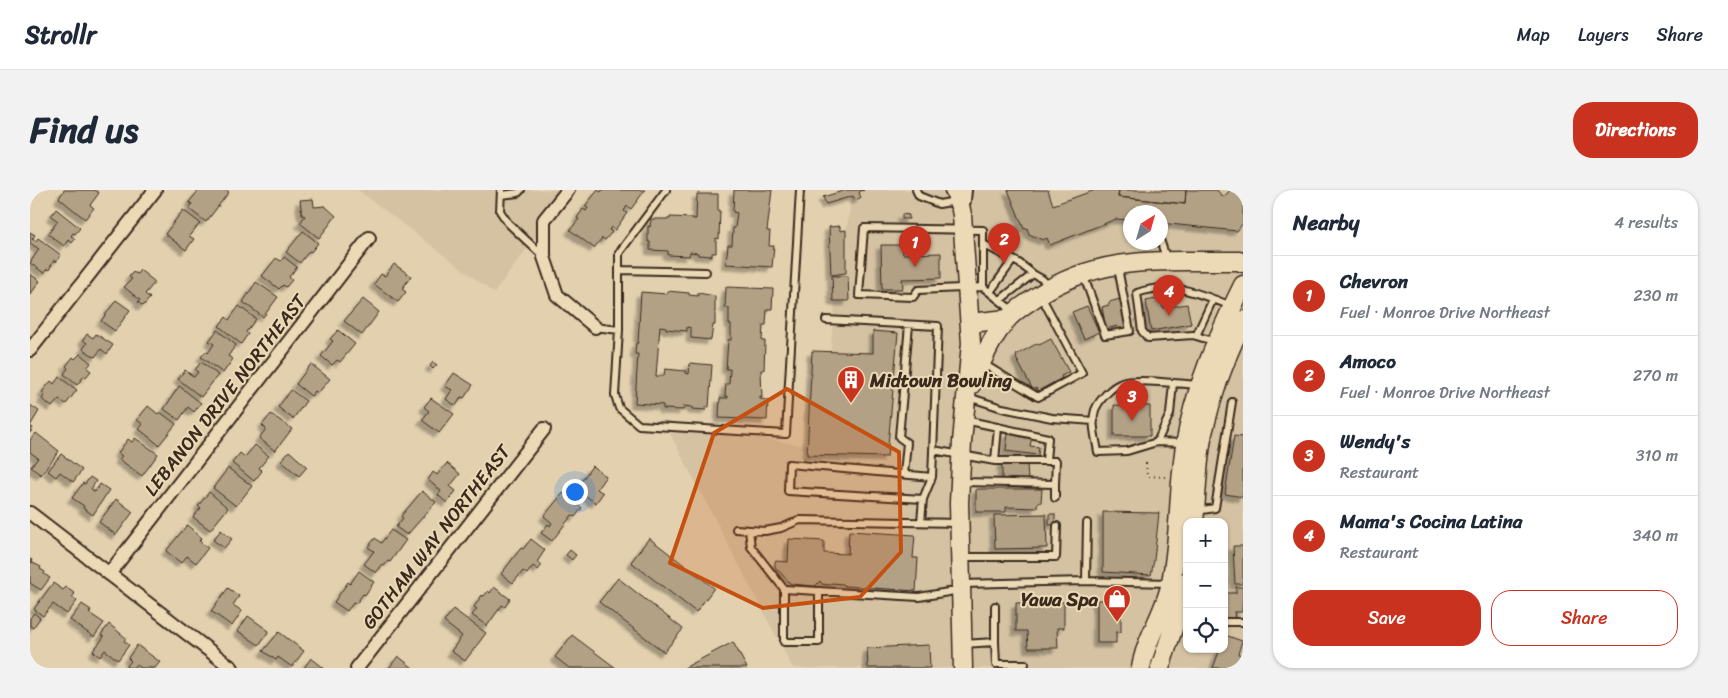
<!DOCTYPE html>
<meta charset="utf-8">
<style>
:root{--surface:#fff;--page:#f2f2f3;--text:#1f2937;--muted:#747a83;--line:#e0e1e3;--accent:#c8321e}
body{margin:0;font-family:Sriracha,sans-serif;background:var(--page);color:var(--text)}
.controls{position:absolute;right:15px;bottom:15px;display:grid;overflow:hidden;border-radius:10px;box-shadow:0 1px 4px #0004}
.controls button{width:45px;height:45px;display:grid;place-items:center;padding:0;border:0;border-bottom:1px solid var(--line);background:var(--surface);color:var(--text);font:25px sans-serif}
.compass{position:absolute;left:1093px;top:15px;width:45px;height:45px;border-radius:50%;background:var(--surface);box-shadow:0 1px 4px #0004;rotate:37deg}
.you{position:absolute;left:544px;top:301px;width:18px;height:18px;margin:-12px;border:4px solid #fff;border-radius:50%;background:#1a73e8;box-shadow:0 0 0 8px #1a73e833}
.badge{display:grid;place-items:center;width:32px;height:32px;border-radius:50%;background:var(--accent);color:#fff;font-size:16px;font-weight:700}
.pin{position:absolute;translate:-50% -41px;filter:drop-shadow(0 1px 2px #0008)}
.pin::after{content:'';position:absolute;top:26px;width:18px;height:15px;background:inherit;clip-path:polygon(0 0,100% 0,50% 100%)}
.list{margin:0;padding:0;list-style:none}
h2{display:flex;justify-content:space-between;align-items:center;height:65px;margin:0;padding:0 20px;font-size:21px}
h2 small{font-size:16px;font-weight:400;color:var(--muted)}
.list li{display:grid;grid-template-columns:32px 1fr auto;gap:15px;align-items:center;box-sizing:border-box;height:80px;padding:0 20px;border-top:1px solid var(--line)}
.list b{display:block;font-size:19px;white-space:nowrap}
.list p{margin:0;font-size:16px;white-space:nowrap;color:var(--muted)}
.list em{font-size:16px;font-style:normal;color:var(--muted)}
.actions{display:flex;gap:10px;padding:15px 20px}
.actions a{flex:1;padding:11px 0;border:1px solid var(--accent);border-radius:20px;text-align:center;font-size:18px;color:var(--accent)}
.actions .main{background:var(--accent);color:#fff}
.icon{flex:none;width:28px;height:28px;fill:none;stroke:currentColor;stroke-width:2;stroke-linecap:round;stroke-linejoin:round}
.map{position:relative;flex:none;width:1213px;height:478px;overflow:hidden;border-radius:20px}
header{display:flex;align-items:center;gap:30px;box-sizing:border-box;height:70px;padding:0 25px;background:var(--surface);border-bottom:1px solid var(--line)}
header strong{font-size:24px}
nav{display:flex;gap:28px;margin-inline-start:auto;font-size:18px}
.intro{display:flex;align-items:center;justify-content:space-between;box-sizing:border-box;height:120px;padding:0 30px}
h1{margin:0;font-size:35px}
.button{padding:12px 22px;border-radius:20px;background:var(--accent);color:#fff;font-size:18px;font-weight:700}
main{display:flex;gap:30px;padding:0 30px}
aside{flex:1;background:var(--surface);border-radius:20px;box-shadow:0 1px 4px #0004}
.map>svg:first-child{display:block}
.built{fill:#d4c2a2;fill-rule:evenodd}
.building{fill:#b3a185;stroke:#3b2a1e;filter:url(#shadow)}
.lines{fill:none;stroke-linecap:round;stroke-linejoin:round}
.lane-casing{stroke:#3b2a1e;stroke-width:10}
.street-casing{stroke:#3b2a1e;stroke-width:16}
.secondary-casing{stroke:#3b2a1e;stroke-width:21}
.highway-casing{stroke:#3b2a1e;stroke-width:26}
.path{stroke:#3b2a1e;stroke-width:2;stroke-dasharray:1 4;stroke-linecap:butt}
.lane{stroke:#ecdab7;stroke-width:6}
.street{stroke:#ecdab7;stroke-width:12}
.secondary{stroke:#ecdab7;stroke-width:18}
.highway{stroke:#ecdab7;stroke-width:22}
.marked{fill:#c55010;fill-opacity:0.2;stroke:#c55010;stroke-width:4;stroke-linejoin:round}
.labels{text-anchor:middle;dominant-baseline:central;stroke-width:4;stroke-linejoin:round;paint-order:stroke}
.poi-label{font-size:19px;font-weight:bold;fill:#3b2a1e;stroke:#ecdab7;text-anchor:start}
.street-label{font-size:19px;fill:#3b2a1e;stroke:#ecdab7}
</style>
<header>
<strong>Strollr</strong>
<nav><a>Map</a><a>Layers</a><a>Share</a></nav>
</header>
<div class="intro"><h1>Find us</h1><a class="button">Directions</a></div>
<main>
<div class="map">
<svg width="1213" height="478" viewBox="0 0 1213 478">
<defs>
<filter id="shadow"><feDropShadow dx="-4.5" dy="4.5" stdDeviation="1" flood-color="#0004"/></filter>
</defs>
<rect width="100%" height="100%" fill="#e2d0ae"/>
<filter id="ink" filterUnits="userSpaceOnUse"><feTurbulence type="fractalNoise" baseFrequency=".02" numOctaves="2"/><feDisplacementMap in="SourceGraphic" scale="10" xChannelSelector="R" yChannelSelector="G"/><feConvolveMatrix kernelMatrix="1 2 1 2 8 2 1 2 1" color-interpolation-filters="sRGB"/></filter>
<g filter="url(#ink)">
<path class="built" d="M328,0h213l-77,103z
M823,0h390v478h-450l-130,-248 159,29 13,-149zM1100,22h30v30h-30zM1157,332h37v127h-37z"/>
<path class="building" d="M34,0h31l4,3 -9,12 4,3 -9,11 -26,-21z
M169,0h27l3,2 -23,30 -17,-13 3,-5 -3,-2z
M568,0l3,2 1,-2h43l-14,19 -4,-3 -3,5 3,2 -12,17 -4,-3 -2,3 3,2 -7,8 -3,-2 -8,10 -24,-18 9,-11 -2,-1 6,-9 3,2 2,-3 -3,-2z
M704,0h38l-5,41h3l-1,15h5l-2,21 -46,-3 2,-19h4l1,-17h2l2,-15 -4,-1z
M816,0h18l-1,1 -1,-1 -3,3 2,5 -6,2 -2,-4 -27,8 -3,-7z
M978,0h40l5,15 42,-15h24l-1,7 67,7 1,-14h31l5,6h3l5,-6h13v33l-6,8 -77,-8v-11h-30v8l-14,-1 -66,26 -3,-7 -4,2 -14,-6 -2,-6 -3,1z
M1089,0h67l-1,14 -67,-7z
M667,4h21v17h2l-1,28 -3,-1v15h-4v3l-14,-1v-2l-8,-1 -1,4 -21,-1v-4l-18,-1v-8h-2v-16l2,1 1,-8h19v-2l23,1v1h3z
M283,9l1,8 11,-1 11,10 -17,22 -19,-15 5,-7 -3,-1 -2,-15z
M26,19l24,19 -5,6 -2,-1 -2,3 4,3 -3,4 -4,-3 -4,6 -16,-12 10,-13 -7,-5z
M153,20l17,13 -11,13 5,3 -8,11 -21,-16z
M872,24l7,1v4h-7z
M810,36v5l6,-1v43l-15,2 -2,-48z
M273,41l15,12 -7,9 -2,-1 -9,12 -14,-11z
M0,42l5,3 -3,4 4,2 2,-3 23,17 -5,7 -2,-2 -5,10 -2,-1 -3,4 -14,-10 9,-14 -9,-6z
M851,55h21l1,9 38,-1v25l-39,1 1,10h-21z
M254,67l13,10 -8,10 3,3 -6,7 -3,-2 -4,4 -17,-13 14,-18 5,3z
M364,74l17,12 -9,13 4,3 -8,10 -24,-18 7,-10 4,2z
M110,80l15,12 -10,12 5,4 -7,8 -5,-4 2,-2 -16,-13 8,-8 -3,-2 4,-5 4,2z
M0,84l10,7 -10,14z
M802,86h16l1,25h-16z
M226,92l22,15 -15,20 -20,-15z
M696,97l47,2 -1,20h-5l-1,16h-3l-1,16h3l-1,29h-3l1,28 -2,-1v2l8,1 -1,20 -48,-2 1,-20h8v-2h-3l1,-12h3l1,-15h-4l2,-29h3v-16h-2v-16h-4z
M637,101l22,2v2l9,1v-3l17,3v29h-2l-2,15 -20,-2v-10l-4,-1v4l-21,-2v-2l-6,-1 -4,50h8l1,-7 21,2 -1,2 4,1 1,-11 22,2 -3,42h-3v3l-14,-1v-2l-8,-1 -1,4 -20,-1v-4l-28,-2 3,-49h-3l1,-11h2l3,-51 26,2z
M1131,108l2,10 24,-4 4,20 -40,7 -5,-30z
M333,109l16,13 -17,23 -18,-14z
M1090,109l6,29 -8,2 -1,-4 -11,3 -4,-22 7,-2v-3z
M86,110l14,10 -15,21 -14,-10z
M209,116l17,13 -10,13 2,2 -7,10 -22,-18 7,-9 3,3z
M1057,116l12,26 -15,7 -12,-27z
M187,140l19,15 -8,11 5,3 -10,14 -22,-16 5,-6 2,2 6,-9 -5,-3z
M308,140l17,14 -15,18 -3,-2 -5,5 -11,-9 12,-15 -3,-2z
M843,141l25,2 -11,124 -80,-2 5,-104 61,2z
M57,144l6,4 3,-4 17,11 -6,9 -6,-5 -6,8 -12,-8 4,-6 -4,-3z
M1021,149l18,33 -8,4 1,2 -24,13 -2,-3 -3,2 -17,-32 1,-1 -1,-2 22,-12 1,2z
M50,164l11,9 -4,5 4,3 -5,6 -2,-1 -7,9 -13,-11 4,-6 -2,-2 7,-9 2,2z
M171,172l17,13 -17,22 -23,-18 7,-9 9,7 4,-5 -3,-2z
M403,172l4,3 -4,4 -3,-3z
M281,174l19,15 -12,14 -3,-2 -4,5 -15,-12z
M424,183l19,12 -9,13 -3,-1 -5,9 -10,-7 6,-9 -7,-4z
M29,187l18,13 -11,14 -7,-5 -7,8 -10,-8 3,-5 -3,-2 9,-11 3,3z
M149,196l22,17 -7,9 -6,-5 -9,13 -15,-11z
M261,200l15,11 -13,18 -15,-12z
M401,208l23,16 -15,19 -17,-13 7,-9 -5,-4z
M0,215l9,6 -9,15 3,2 -3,5z
M1084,215l36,1v30h-36z
M118,216l10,8 2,-2 16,12 -17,21 -20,-16 4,-5 -6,-4z
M241,224l21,15 -17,22 -16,-13 7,-9 -4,-4z
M6,243l23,18 -18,24 -10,-8 7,-9 -8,-6v-12z
M978,243l24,4 -2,9 9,1 -1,8 -32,-4z
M1204,246l9,1v60l-18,-3z
M105,248l23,16 -16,22 -23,-17 3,-3 -4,-3 10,-14 4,3z
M225,255l14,11 -10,12 3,3 -8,10 -22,-18 8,-10 5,4z
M259,261l18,16 -8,9 -18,-15z
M31,264l21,16 -9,12 -13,-10 -4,5 -8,-6z
M972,271l25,2 1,18 -26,-1z
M417,273l13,11 -10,12 6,5 -9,12 -9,-8 3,-4 -13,-11 5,-8 4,3z
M562,276l14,10 -9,13 6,4 -7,10 -20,-14z
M198,278l24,18 -16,20 -23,-18z
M60,287l6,4 -5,8 4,3 5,-8 9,6 -16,25 -10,-7 1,-2 -12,-8 11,-15 2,1z
M946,299h66l-1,13 -4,2v4l-31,-1v5h-30z
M392,301l14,11 -29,33 -11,-8 7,-9 -2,-2z
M179,302l19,16 -18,22 -17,-13 8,-9 -3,-2z
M533,303l19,15 -7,9 -3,-2 -20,26 -11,-8 7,-9 2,2 2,-3 -8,-7z
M86,309l17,13 -17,23 -17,-13z
M1073,322l56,1 -5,47 -3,15 -48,-3z
M1016,324l1,34 -52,1 -1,-34z
M1019,324h6v11h-6z
M157,335l15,13 -3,3 9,7 -12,15 -9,-7 -6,7 -15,-12z
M191,340l11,9 -8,9 -11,-8z
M361,340l15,10 -16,22 -2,-1 -4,5 -2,-1 -6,8 -12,-9 10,-13 -6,-4 7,-9 6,5z
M819,341l66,4 -2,23h5l-2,33 -71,-5 -2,-2 -11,-1 -3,2 -7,-1 -2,-3 -5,5 -24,-2 -16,-17v-6l13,1 1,-23 35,2v12l24,1z
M619,348l65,50 -18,24 -65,-50z
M501,349l14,11 -8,12 5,3 -4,5 -5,-4 -6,8 -4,-3 -10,12 -12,-9 20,-26 2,1z
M1203,356h10v38h-8z
M540,360l6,5 -4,5 -6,-5z
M0,369l2,1 -1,2 10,5 -1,2 5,3 -1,2 6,4 -9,12 -11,-7z
M329,381l15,11 -9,13 -2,-1 -7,10 -2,-2 -7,9 -13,-9 14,-20 2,2z
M588,388l65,51 -19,23 -65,-50z
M23,393l10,7 3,-3 9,7 -3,3 5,4 -10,13 -14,-10 -10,12 -9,-7z
M464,397l16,12 -5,8 -3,-2 -15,21 -15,-11 5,-6 -3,-2 8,-12 2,1 4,-5 2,2z
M1206,397h7l-1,25h-8l1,8 -11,1v-28h12z
M198,398l11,8 -6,9 9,6 -10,15 -21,-15z
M1067,410h19v17h5v15h-5v11h-19z
M1034,412v26h-7l1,20h-30l-1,-17h-11v-28z
M52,414l9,6 -2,3 15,10 -10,14 -24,-17z
M423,419l33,24 -21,28 -14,-10 11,-15 -18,-14z
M4,423l6,5 -7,10 -3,-2v-8z
M218,426l21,15 -10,14 -21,-14z
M79,434l17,14 -2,3 5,4 -11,15 -13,-10 -5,7 -7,-6 11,-14 -3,-2z
M249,442l25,19 -12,16 -14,-10 -2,3 -13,-9z
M542,445l44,33h-47l-14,-11z
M1195,445l17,6 -4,13 5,1 -5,13h-25l7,-19h4z
M703,452l14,26h-63z
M107,455l23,17 -5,6h-14l-5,-4 -3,4 -7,-1 5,-6 -3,-3z
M899,455l1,23h-62l-1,-20z
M368,466l15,12h-24z
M281,468l13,10h-20z"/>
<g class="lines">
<defs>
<path id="lane" d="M471,0l-1,21 8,12 35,33
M886,0l3,6 20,8 17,-3
M471,5l17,-2 3,-3
M834,38l119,2v57l-65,3 -5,7 -54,-2z
M1130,50l7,20
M953,54l36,19 14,11
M589,80l87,2
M1053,84l22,61 25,-4 -12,-63
M953,97l30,24
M960,102l23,-32
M970,110l33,-26 9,5 8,8
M796,130l112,6 -6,151 -9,22 -2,23
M565,137l24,3v-77l47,-63
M589,140l-4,65 4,13 20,17 147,9 14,-244
M1166,146l17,-37
M1186,152l-23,-7 -45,3 -6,-7 -5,-38c35,-12 62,0 94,13
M952,173l56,34 44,-24 -41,-77
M938,207l34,11 50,10 42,3
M935,230l83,18 -2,22
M1127,252l13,-28 3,-31
M1154,253l-27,-1 -30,9 -29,1c-2,-13 -7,-29 -3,-42 4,-10 17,-24 27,-27 14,-5 60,1 76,2
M903,260l62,11h61l-1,23 -93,-2
M965,271l3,-34
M874,284l3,-31 -8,-6 10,-112
M1025,308v-14
M893,309l-135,-8 1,-27 143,13
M1166,321l19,-3 17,-106
M706,339l29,2 16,-3 19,-8 159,3
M719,340l2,17 33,42
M932,367h94l1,-31
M1056,391l1,-58
M932,394l124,-3 84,2
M789,401v51h-35v-53l135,8 41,-7
M965,416v36
M1194,432h19
M933,454l32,-2 1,22h29"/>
<path id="street" d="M538,0l-24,30v37l13,38 38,32
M0,160l125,-160
M0,323l202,155
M79,384l260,-336
M327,478l187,-239"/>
<path id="secondary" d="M924,0l5,10 3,15 9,128 -9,99 -3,61 4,165
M940,133l37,-4
M941,195c11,-23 19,-45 35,-64 7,-10 20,-17 30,-24 66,-44 128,-35 203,-36l4,2
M1164,332c3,-30 3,-60 9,-89 9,-39 23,-77 40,-113
M1111,478c4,-29 25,-57 30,-86 9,-45 7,-91 14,-136 9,-57 33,-110 58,-161
M1130,478l26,-78 1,-9"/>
<path id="highway" d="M929,10l1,-10"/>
</defs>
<use href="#lane" class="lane-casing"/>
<use href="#street" class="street-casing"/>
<use href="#secondary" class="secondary-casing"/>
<use href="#highway" class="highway-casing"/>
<path class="path" d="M1116,273l1,13 19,1"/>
<use href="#lane" class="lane"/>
<use href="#street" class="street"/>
<use href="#secondary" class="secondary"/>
<use href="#highway" class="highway"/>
</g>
</g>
<path class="marked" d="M757,199l112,63 2,100 -41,45 -97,11 -93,-45 44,-130z"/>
<defs>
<symbol id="building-pin" viewBox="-11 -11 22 30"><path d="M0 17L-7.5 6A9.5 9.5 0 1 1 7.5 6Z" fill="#c8321e" stroke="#ecdab7"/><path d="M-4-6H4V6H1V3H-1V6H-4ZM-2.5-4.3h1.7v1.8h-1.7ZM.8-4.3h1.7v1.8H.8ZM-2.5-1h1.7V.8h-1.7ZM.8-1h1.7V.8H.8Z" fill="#fff"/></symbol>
<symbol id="shop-pin" viewBox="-11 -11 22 30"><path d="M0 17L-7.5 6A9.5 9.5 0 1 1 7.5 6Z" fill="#c8321e" stroke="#ecdab7"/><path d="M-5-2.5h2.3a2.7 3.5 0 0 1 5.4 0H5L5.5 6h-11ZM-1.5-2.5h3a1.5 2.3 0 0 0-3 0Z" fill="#fff"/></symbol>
</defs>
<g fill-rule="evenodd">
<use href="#building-pin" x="805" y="174" width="32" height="43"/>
<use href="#shop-pin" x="1071" y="393" width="32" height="43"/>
</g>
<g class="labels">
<g class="poi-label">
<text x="840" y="190">Midtown Bowling</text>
<text x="1068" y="409" text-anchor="end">Yawa Spa</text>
</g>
<g class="street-label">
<text transform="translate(195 205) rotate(-52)">LEBANON DRIVE NORTHEAST</text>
<text transform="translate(406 347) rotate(-52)">GOTHAM WAY NORTHEAST</text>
</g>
</g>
</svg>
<div class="controls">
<button>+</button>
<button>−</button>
<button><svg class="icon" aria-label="locate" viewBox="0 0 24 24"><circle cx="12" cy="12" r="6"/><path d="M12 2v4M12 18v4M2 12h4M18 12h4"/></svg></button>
</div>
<svg class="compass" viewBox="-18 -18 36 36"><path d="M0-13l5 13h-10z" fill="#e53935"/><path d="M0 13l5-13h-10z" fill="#747a83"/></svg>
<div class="you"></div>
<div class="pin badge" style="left:885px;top:77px">1</div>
<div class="pin badge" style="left:974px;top:74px">2</div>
<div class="pin badge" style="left:1102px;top:231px">3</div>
<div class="pin badge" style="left:1139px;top:126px">4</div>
</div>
<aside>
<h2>Nearby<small>4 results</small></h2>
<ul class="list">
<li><span class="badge">1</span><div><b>Chevron</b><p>Fuel · Monroe Drive Northeast</p></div><em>230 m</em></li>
<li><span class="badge">2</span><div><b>Amoco</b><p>Fuel · Monroe Drive Northeast</p></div><em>270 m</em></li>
<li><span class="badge">3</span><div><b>Wendy's</b><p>Restaurant</p></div><em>310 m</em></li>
<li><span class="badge">4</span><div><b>Mama's Cocina Latina</b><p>Restaurant</p></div><em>340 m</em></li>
</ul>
<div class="actions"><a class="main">Save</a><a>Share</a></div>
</aside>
</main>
